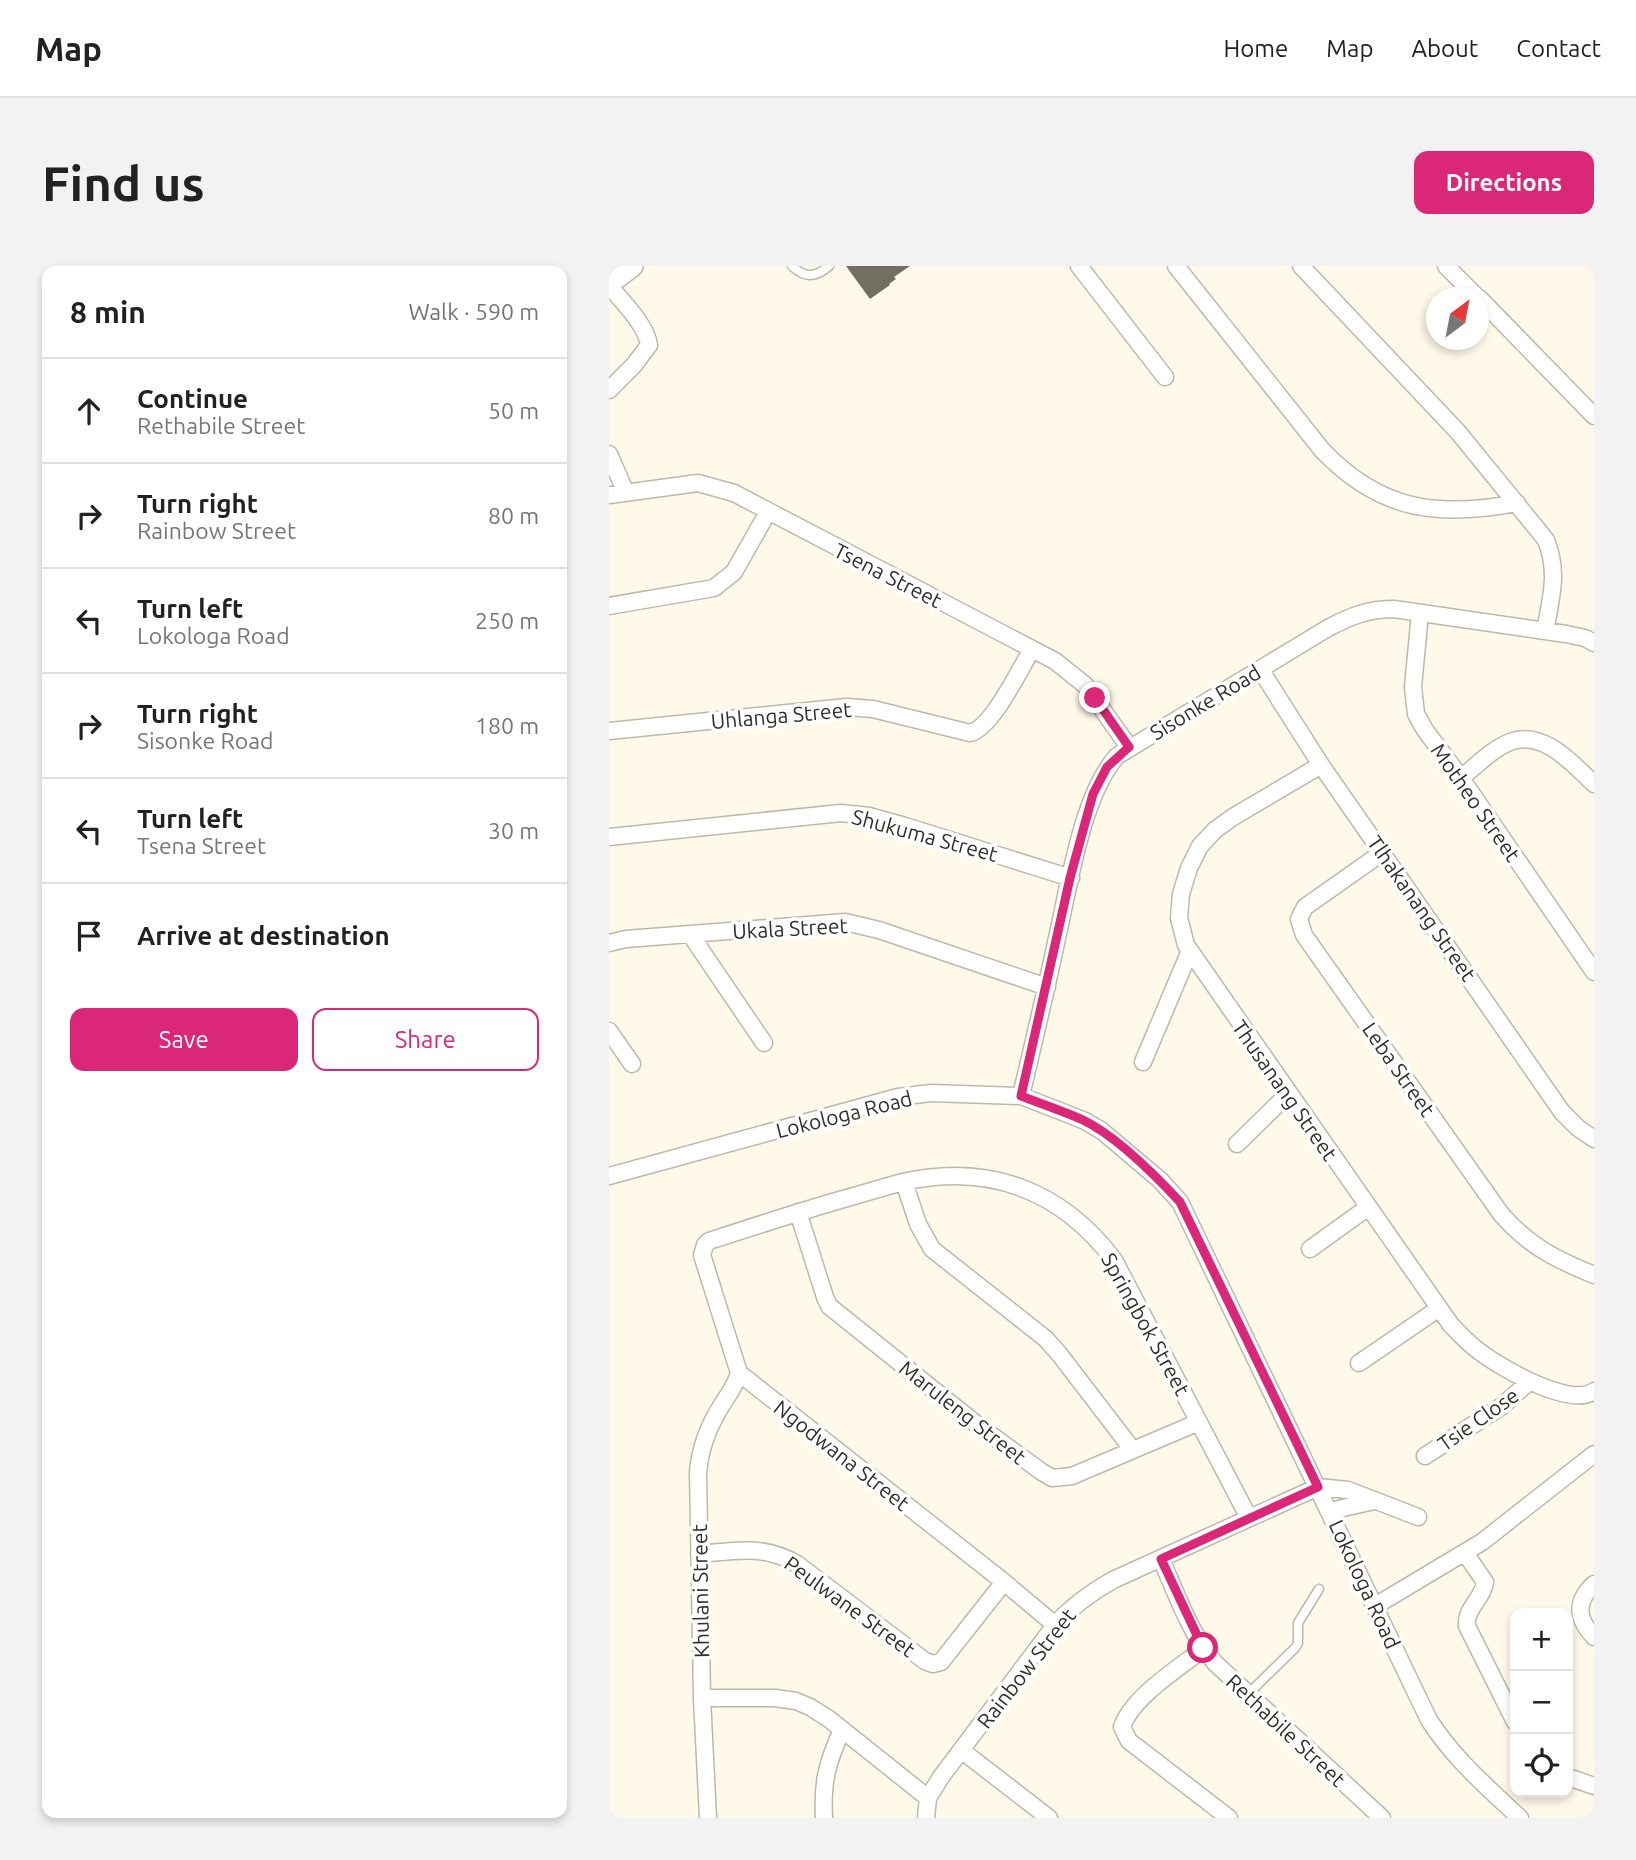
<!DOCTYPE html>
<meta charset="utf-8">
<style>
:root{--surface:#fff;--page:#f2f2f2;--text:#222;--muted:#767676;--line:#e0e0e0;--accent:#db2777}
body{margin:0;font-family:Ubuntu,sans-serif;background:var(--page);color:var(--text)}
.controls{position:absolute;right:21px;bottom:21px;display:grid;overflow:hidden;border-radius:14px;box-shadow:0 4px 10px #0003}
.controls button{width:63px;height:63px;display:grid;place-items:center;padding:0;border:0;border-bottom:2px solid var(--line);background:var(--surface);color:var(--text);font:35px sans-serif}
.compass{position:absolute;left:817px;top:21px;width:63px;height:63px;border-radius:50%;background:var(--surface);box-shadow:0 4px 10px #0003;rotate:32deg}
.stop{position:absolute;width:21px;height:21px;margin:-16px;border:5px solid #db2777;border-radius:50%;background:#fff}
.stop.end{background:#db2777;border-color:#fff;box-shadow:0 2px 7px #0008}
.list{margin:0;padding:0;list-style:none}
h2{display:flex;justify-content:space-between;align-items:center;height:91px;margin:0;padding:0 28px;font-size:30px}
h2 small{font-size:23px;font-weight:400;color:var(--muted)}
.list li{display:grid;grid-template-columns:46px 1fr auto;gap:21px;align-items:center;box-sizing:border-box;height:105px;padding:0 28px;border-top:2px solid var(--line)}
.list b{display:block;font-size:26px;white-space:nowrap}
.list p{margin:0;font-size:23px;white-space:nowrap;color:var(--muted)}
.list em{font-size:23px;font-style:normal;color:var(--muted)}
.actions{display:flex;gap:14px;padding:21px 28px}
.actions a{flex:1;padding:16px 0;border:2px solid var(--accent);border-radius:14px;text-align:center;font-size:24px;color:var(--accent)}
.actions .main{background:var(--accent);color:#fff}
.icon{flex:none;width:38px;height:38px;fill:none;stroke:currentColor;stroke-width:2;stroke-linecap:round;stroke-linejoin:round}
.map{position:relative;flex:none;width:985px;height:1552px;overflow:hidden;border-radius:14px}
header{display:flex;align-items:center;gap:42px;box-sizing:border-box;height:98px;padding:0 35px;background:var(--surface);border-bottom:2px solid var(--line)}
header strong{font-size:33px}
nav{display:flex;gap:38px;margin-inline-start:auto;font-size:24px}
.intro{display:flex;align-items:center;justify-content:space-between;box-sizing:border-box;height:168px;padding:0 42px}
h1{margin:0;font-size:49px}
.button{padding:18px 32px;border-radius:14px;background:var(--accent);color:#fff;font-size:24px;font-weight:700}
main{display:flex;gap:42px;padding:0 42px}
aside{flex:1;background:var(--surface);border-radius:14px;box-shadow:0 4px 10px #0003}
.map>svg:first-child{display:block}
.building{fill:#726e61}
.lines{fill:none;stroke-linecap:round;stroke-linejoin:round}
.lane-casing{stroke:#bdb9aa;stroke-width:11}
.street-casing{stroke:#bdb9aa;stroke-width:19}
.secondary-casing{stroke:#bdb9aa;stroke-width:24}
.lane{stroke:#fff;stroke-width:8}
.street{stroke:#fff;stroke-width:16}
.secondary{stroke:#fff;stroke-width:21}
.route{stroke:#db2777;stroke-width:9}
.labels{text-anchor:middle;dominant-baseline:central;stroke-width:7;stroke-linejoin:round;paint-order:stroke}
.street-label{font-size:21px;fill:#302f29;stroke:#fff}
</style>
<header>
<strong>Map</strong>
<nav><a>Home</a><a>Map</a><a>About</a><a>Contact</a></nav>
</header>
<div class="intro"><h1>Find us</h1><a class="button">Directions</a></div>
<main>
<aside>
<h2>8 min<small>Walk · 590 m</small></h2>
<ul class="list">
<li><svg class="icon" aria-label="ahead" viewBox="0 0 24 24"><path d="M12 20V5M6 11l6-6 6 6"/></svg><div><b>Continue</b><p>Rethabile Street</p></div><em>50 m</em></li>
<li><svg class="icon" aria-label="right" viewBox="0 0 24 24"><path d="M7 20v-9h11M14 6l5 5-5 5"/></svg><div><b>Turn right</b><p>Rainbow Street</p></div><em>80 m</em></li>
<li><svg class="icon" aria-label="left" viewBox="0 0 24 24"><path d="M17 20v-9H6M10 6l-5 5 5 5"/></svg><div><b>Turn left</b><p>Lokologa Road</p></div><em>250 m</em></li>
<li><svg class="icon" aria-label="right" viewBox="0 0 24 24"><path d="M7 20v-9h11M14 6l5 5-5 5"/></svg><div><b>Turn right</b><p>Sisonke Road</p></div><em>180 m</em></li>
<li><svg class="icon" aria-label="left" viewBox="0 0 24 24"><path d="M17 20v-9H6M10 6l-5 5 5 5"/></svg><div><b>Turn left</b><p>Tsena Street</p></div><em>30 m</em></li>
<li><svg class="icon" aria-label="arrive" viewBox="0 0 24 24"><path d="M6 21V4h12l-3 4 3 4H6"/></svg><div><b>Arrive at destination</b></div></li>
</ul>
<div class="actions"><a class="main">Save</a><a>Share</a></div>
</aside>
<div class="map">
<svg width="985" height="1552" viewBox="0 0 985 1552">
<rect width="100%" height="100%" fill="#fef9e9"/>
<path class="building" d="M237,0h64l-16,11 2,2 -7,5 1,1 -20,14z"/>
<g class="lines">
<defs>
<path id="lane" d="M183,0c13,12 23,12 37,0
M638,1429l48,-47 3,-5v-20l21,-34"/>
<path id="street" d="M470,0l86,111
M567,0l146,184c58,61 116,68 195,53
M692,0l157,166 88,108c13,32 5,58 -1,91
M837,0l32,32
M0,19c13,17 37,39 40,60l-15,20 -25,25
M870,32l115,118
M0,188l17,39
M0,229l89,-12 36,10 321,168 30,24 44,62
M0,340l105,-18 20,-16 34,-60
M811,347l-7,74 3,27 9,16 36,48 133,194
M651,403l61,96 241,347 16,16 16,11
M0,465l238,-24 26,2 97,24c22,-5 50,-64 62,-84
M712,499l-88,52 -18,13 -15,16 -11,22 -8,26 -2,24 7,27 265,380c8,8 15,16 24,23 20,17 95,61 119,43
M852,512c15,-12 31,-29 49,-36 33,-13 63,22 84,42
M0,571l232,-24 28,3 36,10 166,52
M774,586l-78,55 -6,12 5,16 197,279c28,32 54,45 93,61
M81,668l74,109
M0,677l17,-4 219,-17 34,8 168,57
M0,765l23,33
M534,796l46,-109
M412,830c12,-52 25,-105 36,-158 12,-52 25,-143 60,-182l211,-128c23,-12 40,-19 66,-19l172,25 19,4 9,5
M628,878l51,-50
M0,910l289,-79 33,-4 90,3 34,13 30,12 17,10 58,49 20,22 249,518c25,39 58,67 91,98
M295,916l14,42 14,25 114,90 14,16 72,94
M189,946l27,85 4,9 151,121 62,45 10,6 20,-2 127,-54
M701,983l57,-41
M750,1097l79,-54
M816,1190l77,-50 28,-25
M721,1245l44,-10
M856,1287l20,29c-2,17 -20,26 -18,44l48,96
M90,1288c36,-3 64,-10 98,10l128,97 8,3 8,-2 63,-80
M552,1293c16,36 29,74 54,104l167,155
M985,1318c-19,18 -17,35 0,53
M766,1340l107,-64 112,-88
M446,1359l-51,-43 -265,-209 -37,-118 3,-10 4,-4c46,-15 92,-30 138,-43 18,-5 37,-11 56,-16 86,-19 158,8 211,78l135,258
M594,1383c-24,19 -71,48 -81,78l7,14 100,77
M93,1432h73l21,3 14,6 19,12 99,79
M352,1484l88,68
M959,1511l26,9
M99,1552l-6,-120 -4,-226c2,-22 8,-40 19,-59 7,-13 18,-25 22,-40
M215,1552c-2,-36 3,-55 18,-88
M317,1552l2,-20 13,-21 114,-152c17,-19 35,-32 58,-45l205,-93 30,3 70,27"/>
<path id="secondary" d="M0,17l23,-17"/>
</defs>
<use href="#lane" class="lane-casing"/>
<use href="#street" class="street-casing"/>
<use href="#secondary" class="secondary-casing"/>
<use href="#lane" class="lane"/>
<use href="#street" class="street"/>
<use href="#secondary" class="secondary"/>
</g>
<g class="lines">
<path class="route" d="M486,432l34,49 -22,20 -14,27 -23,84 -49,218c21,8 42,15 62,24 33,16 72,55 97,82l138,285 -157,72 42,89"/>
</g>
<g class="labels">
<g class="street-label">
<text transform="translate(279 309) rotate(27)">Tsena Street</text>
<text transform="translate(596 436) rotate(-31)">Sisonke Road</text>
<text transform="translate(172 449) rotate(-5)">Uhlanga Street</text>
<text transform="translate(867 536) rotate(55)">Motheo Street</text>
<text transform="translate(316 569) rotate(15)">Shukuma Street</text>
<text transform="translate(813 642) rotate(55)">Tlhakanang Street</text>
<text transform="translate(181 662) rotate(-3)">Ukala Street</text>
<text transform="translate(790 803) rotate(55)">Leba Street</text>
<text transform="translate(676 824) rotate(55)">Thusanang Street</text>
<text transform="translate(235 848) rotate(-14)">Lokologa Road</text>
<text transform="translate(537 1058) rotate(61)">Springbok Street</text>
<text transform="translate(354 1146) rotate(38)">Maruleng Street</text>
<text transform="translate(869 1153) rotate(-35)">Tsie Close</text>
<text transform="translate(233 1189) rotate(38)">Ngodwana Street</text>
<text transform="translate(756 1318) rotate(65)">Lokologa Road</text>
<text transform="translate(91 1325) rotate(-91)">Khulani Street</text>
<text transform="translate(241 1340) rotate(36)">Peulwane Street</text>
<text transform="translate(417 1402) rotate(-52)">Rainbow Street</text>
<text transform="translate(677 1464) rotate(43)">Rethabile Street</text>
</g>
</g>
</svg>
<div class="controls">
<button>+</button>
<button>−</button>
<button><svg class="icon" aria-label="locate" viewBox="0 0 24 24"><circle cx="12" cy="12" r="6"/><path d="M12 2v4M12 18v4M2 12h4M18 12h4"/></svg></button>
</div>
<svg class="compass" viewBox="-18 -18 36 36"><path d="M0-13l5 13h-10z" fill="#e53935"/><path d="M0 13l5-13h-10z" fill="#767676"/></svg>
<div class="stop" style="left:594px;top:1382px"></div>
<div class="stop end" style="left:486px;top:432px"></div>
</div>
</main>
